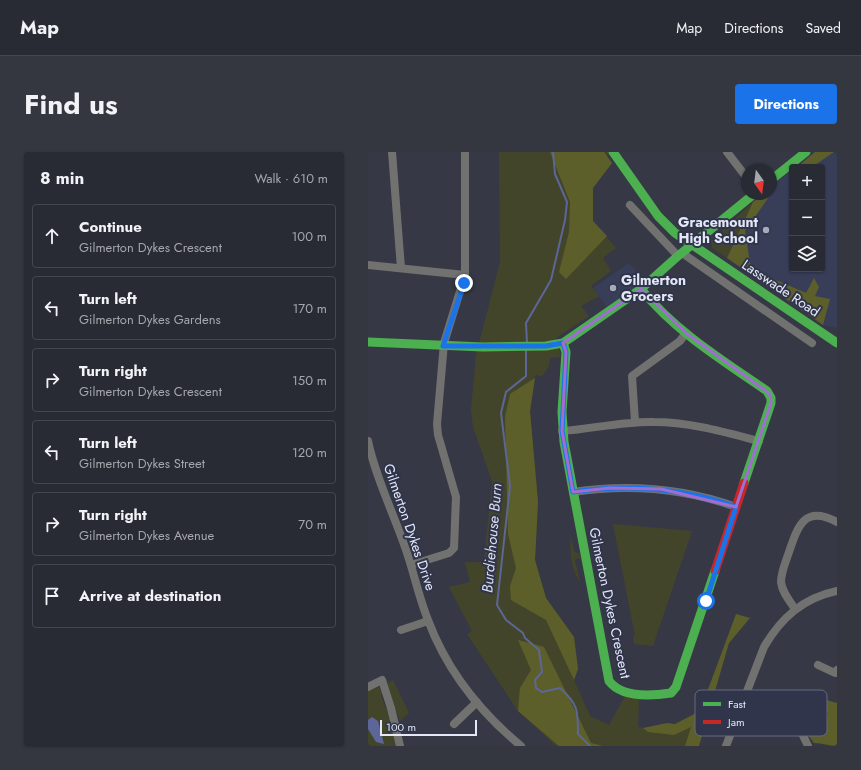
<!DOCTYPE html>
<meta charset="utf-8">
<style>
:root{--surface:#282b34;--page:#343740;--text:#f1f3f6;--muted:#a5a7ac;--line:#44474f;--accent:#1a73e8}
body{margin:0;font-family:Jost,sans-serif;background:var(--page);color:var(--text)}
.controls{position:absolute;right:12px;top:12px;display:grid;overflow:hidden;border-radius:4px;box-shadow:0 1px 3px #0004}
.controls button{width:36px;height:36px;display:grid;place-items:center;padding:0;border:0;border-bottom:1px solid var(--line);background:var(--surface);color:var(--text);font:20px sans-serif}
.compass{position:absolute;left:373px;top:12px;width:36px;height:36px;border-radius:50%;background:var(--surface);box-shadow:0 1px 3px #0004;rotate:166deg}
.scale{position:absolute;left:12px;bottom:10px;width:97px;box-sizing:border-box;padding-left:4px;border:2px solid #e4e7f6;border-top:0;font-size:11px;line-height:14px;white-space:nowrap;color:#e4e7f6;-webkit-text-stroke:3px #30354b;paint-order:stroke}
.stop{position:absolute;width:12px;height:12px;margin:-9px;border:3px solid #1a73e8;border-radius:50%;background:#fff}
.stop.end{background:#1a73e8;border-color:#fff;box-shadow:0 1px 4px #0008}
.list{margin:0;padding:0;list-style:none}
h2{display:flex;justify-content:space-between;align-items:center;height:52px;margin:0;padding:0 16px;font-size:17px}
h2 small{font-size:13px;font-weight:400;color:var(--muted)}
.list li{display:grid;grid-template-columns:26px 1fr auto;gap:12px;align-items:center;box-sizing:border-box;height:64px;margin:0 8px 8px;padding:0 8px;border:1px solid var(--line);border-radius:4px}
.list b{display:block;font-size:15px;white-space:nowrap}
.list p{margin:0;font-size:13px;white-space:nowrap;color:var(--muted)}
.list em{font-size:13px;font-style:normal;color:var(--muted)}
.icon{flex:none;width:22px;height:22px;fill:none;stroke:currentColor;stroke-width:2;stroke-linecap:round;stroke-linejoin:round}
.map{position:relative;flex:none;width:469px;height:594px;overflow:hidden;border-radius:4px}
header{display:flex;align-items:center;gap:24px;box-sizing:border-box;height:56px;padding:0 20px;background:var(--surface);border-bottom:1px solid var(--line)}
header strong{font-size:19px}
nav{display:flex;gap:22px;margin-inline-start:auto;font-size:14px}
.intro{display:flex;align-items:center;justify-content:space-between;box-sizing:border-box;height:96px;padding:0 24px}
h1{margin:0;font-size:28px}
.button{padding:10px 18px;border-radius:4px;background:var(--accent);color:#fff;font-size:14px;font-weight:700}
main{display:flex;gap:24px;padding:0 24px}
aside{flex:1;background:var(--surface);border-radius:4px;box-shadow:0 1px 3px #0004}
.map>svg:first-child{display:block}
.built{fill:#383d58}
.green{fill:#43452a}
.forest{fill:#5d5f2a}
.water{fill:#5c6698}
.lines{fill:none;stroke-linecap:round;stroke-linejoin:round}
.stream{stroke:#5c6698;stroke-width:2}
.street{stroke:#717270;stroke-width:8}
.fast{stroke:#4caf50;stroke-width:9}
.jam{stroke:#c62828;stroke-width:9}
.route{stroke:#1a73e8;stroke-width:5}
.marked{fill:none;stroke:#a06dd2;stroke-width:3;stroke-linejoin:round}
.poi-dot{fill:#a7aab8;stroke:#30354b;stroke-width:1.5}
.labels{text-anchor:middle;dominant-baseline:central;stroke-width:4;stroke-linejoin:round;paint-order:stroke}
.poi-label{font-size:14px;font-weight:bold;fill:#e4e7f6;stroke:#30354b;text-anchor:end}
.street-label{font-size:14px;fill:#e4e7f6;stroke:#30354b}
.water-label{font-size:15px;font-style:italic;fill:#dbdff0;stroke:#30354b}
.key{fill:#30354b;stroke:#666a7e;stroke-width:1}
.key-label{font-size:11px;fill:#e4e7f6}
</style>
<header>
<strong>Map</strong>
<nav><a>Map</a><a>Directions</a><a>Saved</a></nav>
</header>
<div class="intro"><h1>Find us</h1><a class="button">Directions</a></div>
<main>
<aside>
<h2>8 min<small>Walk · 610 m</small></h2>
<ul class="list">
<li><svg class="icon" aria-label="ahead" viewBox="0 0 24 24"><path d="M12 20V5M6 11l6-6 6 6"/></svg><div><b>Continue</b><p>Gilmerton Dykes Crescent</p></div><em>100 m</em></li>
<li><svg class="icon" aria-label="left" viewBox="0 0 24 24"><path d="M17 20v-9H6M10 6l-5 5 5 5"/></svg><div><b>Turn left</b><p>Gilmerton Dykes Gardens</p></div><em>170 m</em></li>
<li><svg class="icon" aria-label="right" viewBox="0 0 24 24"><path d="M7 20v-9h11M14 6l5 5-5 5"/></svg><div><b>Turn right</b><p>Gilmerton Dykes Crescent</p></div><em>150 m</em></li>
<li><svg class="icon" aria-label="left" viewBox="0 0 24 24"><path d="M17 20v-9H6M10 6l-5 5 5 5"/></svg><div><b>Turn left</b><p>Gilmerton Dykes Street</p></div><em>120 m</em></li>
<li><svg class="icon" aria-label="right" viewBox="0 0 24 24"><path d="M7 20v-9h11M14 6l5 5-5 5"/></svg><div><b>Turn right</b><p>Gilmerton Dykes Avenue</p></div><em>70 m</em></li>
<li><svg class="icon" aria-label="arrive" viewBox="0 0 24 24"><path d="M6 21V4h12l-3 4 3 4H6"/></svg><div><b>Arrive at destination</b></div></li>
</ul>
</aside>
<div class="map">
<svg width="469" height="594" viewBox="0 0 469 594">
<rect width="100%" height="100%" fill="#363945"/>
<path class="built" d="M446,0h23v176l-14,-3 -96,-67 26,-56 10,-8h8v-7l21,-17v99h30v-102h-26z
M261,111l16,19 -37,27 -15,-21z"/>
<path class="green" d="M131,0h114l-6,4 5,7 -19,25v33l23,27 -13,10 8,13 -20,15 8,10 -18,10 8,10 -33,22 5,19 -11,1 -1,8 -7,10 -7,-1 -5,36 8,91 -3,58 11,38 28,39 4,32 -4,11 16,36 19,9 16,-29 14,2 -1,29 36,5 32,-16 -9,30h-141l-38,-35 -51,-77 5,-3 -23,-44 21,-5 -5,-20h19l8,-81 -19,-54 -2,-17 5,-55 24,-93z
M385,50l-26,56 -15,-10 -1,-7z
M245,372l79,7 -39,115 -19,-2 -1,-7 2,-1z
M203,384l3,15 2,2h3l2,6 -4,-1 -2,2 5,22c-9,-13 -11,-31 -9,-46z
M25,528l16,33 -9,8 -13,-37z
M10,535l4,4 -1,4 4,12 3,2 9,37h-29v-56z"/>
<path class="forest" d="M182,0h54l8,11 -19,25v33l14,15 -41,43 -7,-7 10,-40 1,-30z
M447,0h19l-22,15h-15z
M395,42h8l-26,37 6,38 55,24 8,-15 5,9 -4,9 15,3 -7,26 -96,-67 26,-56z
M167,226l-5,33 8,91 -3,58 11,38 28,39 4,32 -4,11 -28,-60 -35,-20 -1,-14 6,-18 -8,-34 -3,-117 5,-23z
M368,462l14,4 -21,25 -30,103h-14l6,-19 -17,8 -26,-3 -5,-4 24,-5 8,1 25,-13z
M150,488l26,7 47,96 12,3h-44l-41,-35 2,-23 11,-18z
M455,547l14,4v43c-8,0 -14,-3 -23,-3l-6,-8v-7l2,-3 17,-3 1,-10 -14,-8 2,-4z"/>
<path class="water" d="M4,565l6,4 6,23 -8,-2 -8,-13v-9z"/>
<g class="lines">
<path class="stream" d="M159,191l-1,-20 25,-43 14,-60 2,-18 -12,-28 -2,-22
M158,198v26l-20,16 -5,21 9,73 -13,119 9,15 17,13 2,5 14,12 3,22 -7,8 1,8 6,4 18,-4c18,16 18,22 18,46l12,12"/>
<path class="street" d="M24,0l9,116
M359,0l20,26
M262,53l48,51
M314,101l130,90
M0,113l97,10
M267,270l-3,-46 48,-35 6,-8
M194,279c31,-2 61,-10 92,-9 35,0 70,10 105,19
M0,289c8,38 26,73 38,109 8,23 13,48 22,70 19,51 52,92 93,126
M205,340c55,-8 110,-4 163,15
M43,413l38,-12 5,-5 2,-51 -18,-62 -1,-11 7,-81 21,-68v-123
M427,457c-6,-9 -13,-17 -14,-27 0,-10 5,-21 8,-30 9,-27 16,-47 48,-30
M33,478l27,-9
M450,513l17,8 2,-3
M0,535l14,-7 9,28 9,38
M377,545c31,11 50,16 63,49
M86,572l23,-22
M358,594l38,-99c17,-29 39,-49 73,-56"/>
<path class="fast" d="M245,0l45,64 17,17 162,110
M403,28l35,-28
M273,137c35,43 81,71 126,102l4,7v5l-27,80
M0,190l115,5 63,-1 17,-3 78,-54 37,-33 76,-62
M195,191l3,9 -4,60 2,30 45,239c13,17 43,15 62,12l5,-6 39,-116"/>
<path class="jam" d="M347,419l29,-88"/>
</g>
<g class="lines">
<path class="route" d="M96,131l-21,63h103l17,-3 3,9 -4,79 11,61c55,-8 110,-4 163,15l-30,94"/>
</g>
<path class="marked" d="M273,137l45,44 84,61 1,9 -35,104 -75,-18 -51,-1 -37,4 -11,-61 4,-79 -3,-9z"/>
<g class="poi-dot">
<circle cx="398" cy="78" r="4"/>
<circle cx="245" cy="136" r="4"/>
</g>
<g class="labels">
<g class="poi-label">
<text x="390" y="70">Gracemount<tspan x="390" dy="16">High School</tspan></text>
<text x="253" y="128" text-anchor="start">Gilmerton<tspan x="253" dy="16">Grocers</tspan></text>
</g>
<g class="street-label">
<text transform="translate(413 136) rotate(34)">Lasswade Road</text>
<text transform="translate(42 375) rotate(71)">Gilmerton Dykes Drive</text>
<text transform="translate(242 451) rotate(78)">Gilmerton Dykes Crescent</text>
</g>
<g class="water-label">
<text transform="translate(124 386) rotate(-85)">Burdiehouse Burn</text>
</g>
</g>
<rect x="327" y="538" width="132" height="46" rx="6" class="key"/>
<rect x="335" y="550" width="18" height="4" fill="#4caf50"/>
<rect x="335" y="568" width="18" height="4" fill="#c62828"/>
<g class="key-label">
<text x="360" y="556">Fast</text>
<text x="360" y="574">Jam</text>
</g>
</svg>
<div class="controls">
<button>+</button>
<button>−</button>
<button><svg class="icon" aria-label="layers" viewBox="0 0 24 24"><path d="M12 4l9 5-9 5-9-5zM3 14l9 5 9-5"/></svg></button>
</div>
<svg class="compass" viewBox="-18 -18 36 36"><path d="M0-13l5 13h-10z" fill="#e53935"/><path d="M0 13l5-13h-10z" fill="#a5a7ac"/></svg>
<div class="scale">100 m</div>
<div class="stop" style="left:338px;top:449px"></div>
<div class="stop end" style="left:96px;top:131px"></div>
</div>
</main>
